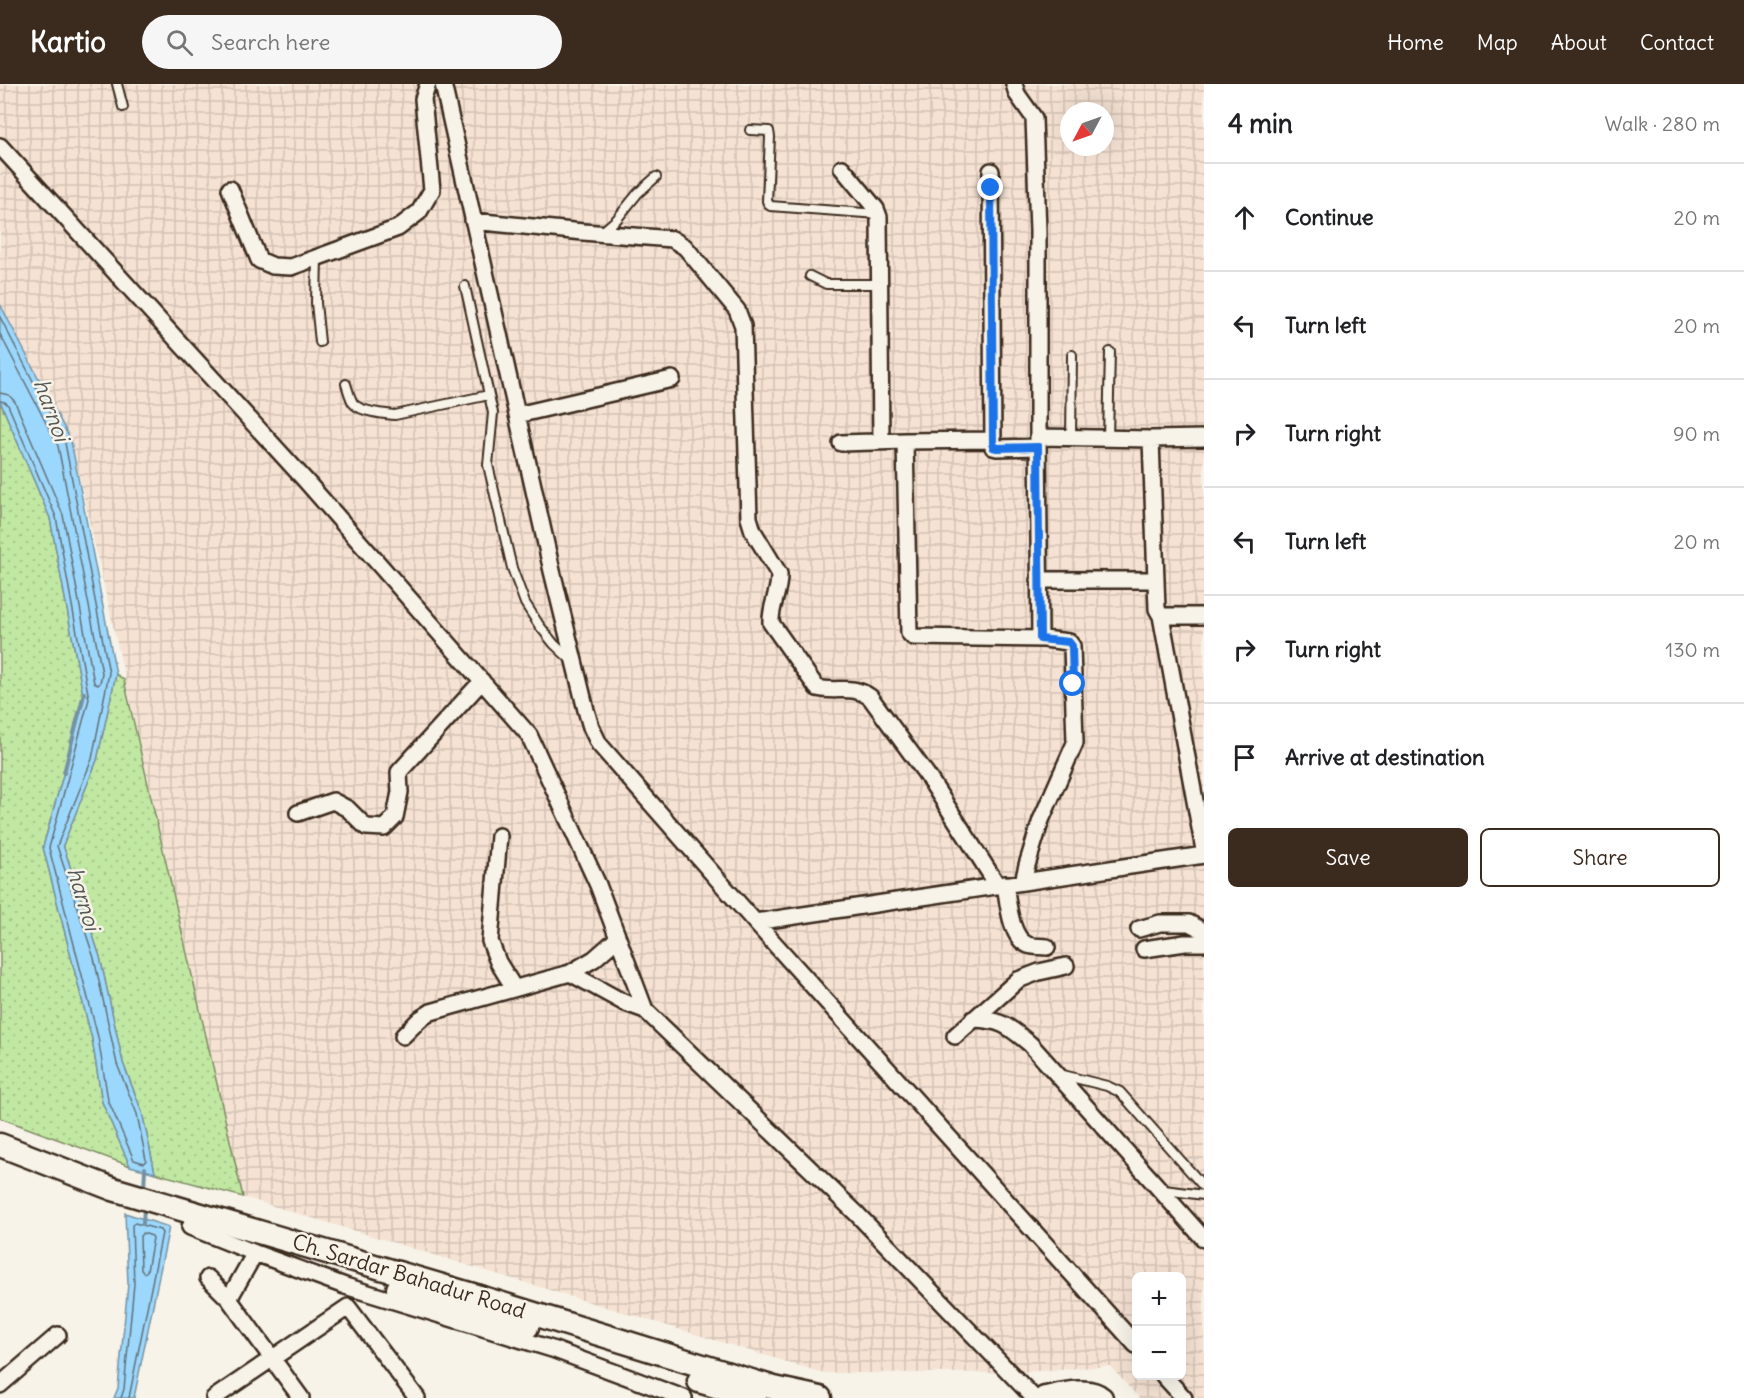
<!DOCTYPE html>
<meta charset="utf-8">
<style>
:root{--surface:#fff;--page:#f6f6f6;--text:#202124;--muted:#757577;--line:#e0e0e0;--accent:#3b2a1e}
body{margin:0;font-family:Delius,sans-serif;background:var(--page);color:var(--text)}
.controls{position:absolute;right:18px;bottom:18px;display:grid;overflow:hidden;border-radius:9px;box-shadow:0 6px 24px #0002}
.controls button{width:54px;height:54px;display:grid;place-items:center;padding:0;border:0;border-bottom:2px solid var(--line);background:var(--surface);color:var(--text);font:30px sans-serif}
.compass{position:absolute;left:1060px;top:18px;width:54px;height:54px;border-radius:50%;background:var(--surface);box-shadow:0 6px 24px #0002;rotate:229deg}
.stop{position:absolute;width:18px;height:18px;margin:-14px;border:4px solid #1a73e8;border-radius:50%;background:#fff}
.stop.end{background:#1a73e8;border-color:#fff;box-shadow:0 2px 6px #0008}
.list{margin:0;padding:0;list-style:none}
h2{display:flex;justify-content:space-between;align-items:center;height:78px;margin:0;padding:0 24px;font-size:26px}
h2 small{font-size:20px;font-weight:400;color:var(--muted)}
.list li{display:grid;grid-template-columns:39px 1fr auto;gap:18px;align-items:center;box-sizing:border-box;height:108px;padding:0 24px;border-top:2px solid var(--line)}
.list b{display:block;font-size:22px;white-space:nowrap}
.list em{font-size:20px;font-style:normal;color:var(--muted)}
.actions{display:flex;gap:12px;padding:18px 24px}
.actions a{flex:1;padding:14px 0;border:2px solid var(--accent);border-radius:9px;text-align:center;font-size:21px;color:var(--accent)}
.actions .main{background:var(--accent);color:#fff}
.icon{flex:none;width:33px;height:33px;fill:none;stroke:currentColor;stroke-width:2;stroke-linecap:round;stroke-linejoin:round}
.map{position:relative;flex:none;width:1204px;height:1314px;overflow:hidden}
header{display:flex;align-items:center;gap:36px;box-sizing:border-box;height:84px;padding:0 30px;background:var(--accent);color:#fff}
header strong{font-size:28px}
nav{display:flex;gap:33px;margin-inline-start:auto;font-size:21px}
.search{width:420px;height:54px;background:var(--page);display:flex;align-items:center;gap:15px;box-sizing:border-box;padding:0 21px;border-radius:33px;color:var(--muted);font-size:22px}
main{display:flex}
aside{flex:1;background:var(--surface)}
.map>svg:first-child{display:block}
.industrial{fill:url(#industrial-grid);fill-rule:evenodd}
.green{fill:url(#green-dots);stroke:#7e8960;stroke-width:1.5}
.water{fill:#9cd8fd;stroke:#7592a4;stroke-width:1.5}
.lines{fill:none;stroke-linecap:round;stroke-linejoin:round}
.shore{stroke:#627077;stroke-width:1.5}
.stream{stroke:#7592a4;stroke-width:4}
.lane-casing{stroke:#3b2a1e;stroke-width:12}
.street-casing{stroke:#3b2a1e;stroke-width:20}
.secondary-casing{stroke:#3b2a1e;stroke-width:27}
.lane{stroke:#f7f3e8;stroke-width:8}
.street{stroke:#f7f3e8;stroke-width:15}
.secondary{stroke:#f7f3e8;stroke-width:22}
.route{stroke:#1a73e8;stroke-width:8}
.labels{text-anchor:middle;dominant-baseline:central;stroke-width:5;stroke-linejoin:round;paint-order:stroke}
.street-label{font-size:21px;fill:#3b2a1e;stroke:#f7f3e8}
.water-label{font-size:22px;font-style:italic;fill:#535656;stroke:#f7f3e8}
</style>
<header>
<strong>Kartio</strong>
<div class="search"><svg class="icon" aria-label="search" viewBox="0 0 24 24"><circle cx="10" cy="10" r="6"/><path d="M15 15l6 6"/></svg>Search here</div>
<nav><a>Home</a><a>Map</a><a>About</a><a>Contact</a></nav>
</header>
<main>
<div class="map">
<svg width="1204" height="1314" viewBox="0 0 1204 1314">
<defs>
<pattern id="industrial-grid" width="8" height="8" patternUnits="userSpaceOnUse" patternTransform="scale(1.5)"><rect width="8" height="8" fill="#f5e2d3"/><path d="M0 4h8M4 0v8" fill="none" stroke="#d3c2b5"/></pattern>
<pattern id="green-dots" width="8" height="8" patternUnits="userSpaceOnUse" patternTransform="scale(1.5)"><rect width="8" height="8" fill="#c1e8a3"/><path d="M2 2h.1M6 6h.1" fill="none" stroke="#a7c78c" stroke-width="1.8" stroke-linecap="round"/></pattern>
</defs>
<rect width="100%" height="100%" fill="#f7f3e8"/>
<filter id="ink" filterUnits="userSpaceOnUse"><feTurbulence type="fractalNoise" baseFrequency=".0167" numOctaves="2"/><feDisplacementMap in="SourceGraphic" scale="12" xChannelSelector="R" yChannelSelector="G"/><feConvolveMatrix kernelMatrix="1 2 1 2 8 2 1 2 1" color-interpolation-filters="sRGB"/></filter>
<g filter="url(#ink)">
<path class="industrial" d="M0,0h1204v1314h-65l-29,-32 -102,7h-185l-580,-176 -172,-756 -71,-137zM1069,27h36v36h-36zM1136,1192h46v100h-46z"/>
<path class="green" d="M0,317l50,117 34,182 -41,147 49,192 10,63 28,64 -130,-48z
M116,590l8,6 119,517 -88,-24 -13,-61 -19,-49 -23,-106 -37,-112 34,-85z"/>
<path class="water" d="M0,220l71,137 45,233 -19,86 -34,85 37,112 23,106 19,49 13,61 -25,-7 -28,-64 -10,-63 -49,-192 41,-147 -34,-182 -50,-117z
M125,1129l44,14 -35,171h-20l4,-10 10,-104z"/>
<g class="lines">
<path class="shore" d="M0,233l65,126 44,230 -17,86 -35,87 37,112 23,106 20,50 9,46 -2,3 -10,-3 -26,-60 -10,-63 -49,-189 40,-149 -33,-182 -48,-112 -3,-3 -5,-1
M0,250l58,112 44,227 -2,10 -2,2 -4,-2 -31,-168 -48,-113 -6,-7 -9,-2
M143,1149l9,3 1,2 -6,33 -3,2 -3,-3 -1,-34z
M121,1314l3,-9 10,-105 -2,-59 3,-2 25,7 2,3 -33,165"/>
<path class="stream" d="M64,689l20,-80
M144,1107l1,-23
M143,1140l1,-17"/>
<defs>
<path id="lane" d="M117,0l6,23
M750,46l19,1 1,6 -3,64 3,5 108,8
M602,148l15,-13 21,-26 18,-16
M317,173l-1,46 4,39
M810,192l16,8h54
M465,202l28,127 -5,52 24,103 13,35 14,22 15,19 17,16
M346,300c2,6 4,14 7,19 7,9 31,11 42,12l94,-20
M1071,353l1,-82
M1108,354l2,-86
M1059,990l48,12 13,6 84,95
M1164,1106l40,5"/>
<path id="street" d="M443,0l109,487 34,139 5,17 8,17 156,178 381,423
M1014,0l3,10 17,24 4,113v206l2,202
M0,62l305,334 224,255 69,150 47,125 211,203 178,185
M842,84l34,41 3,8 2,225
M991,87l2,276 4,1 41,-1
M230,105l29,71 14,6 18,1 107,-39 21,-16 13,-22 -9,-91 5,-15
M473,137l110,11 89,7 13,8 52,63 6,16 6,192 4,13 26,43c1,17 -9,32 -8,49l46,65c20,5 34,-4 53,9l57,78 71,111
M517,331l155,-36
M1038,353l113,2 53,-1
M1151,355l6,170 4,7h43
M905,357l4,192 4,4 131,2 25,3 3,4 3,97 -34,77 -14,45 -4,17
M841,359l64,-2 88,-1
M1039,496h117
M1161,532l43,234
M298,729l35,-12 15,8 18,18 18,1 11,-11 5,-25 -1,-20 83,-91
M499,752l-9,105 8,21 16,26
M1005,800c3,17 5,54 23,61 5,2 13,1 19,2
M755,838l449,-67
M1139,845l21,-6h29l15,8
M1144,865l41,-6h19
M570,889l53,29 22,8
M973,935c30,1 35,7 57,25l174,195
M403,952l17,-17 11,-7 139,-39 24,-14 24,-21
M955,952l63,-56 21,-8 27,-6
M190,1143l65,26 90,33 207,63 132,49
M208,1194l21,21 72,99
M229,1215l26,-46
M1164,1292l20,22
M0,1301l58,-50
M214,1314l134,-91 69,91"/>
<path id="secondary" d="M0,1061l113,44 360,106 301,93 46,10
M398,1205l129,38
M699,1297l56,17
M1045,1314c15,-3 45,-11 56,0"/>
</defs>
<use href="#lane" class="lane-casing"/>
<use href="#street" class="street-casing"/>
<use href="#secondary" class="secondary-casing"/>
<use href="#lane" class="lane"/>
<use href="#street" class="street"/>
<use href="#secondary" class="secondary"/>
</g>
</g>
<g class="lines" filter="url(#ink)">
<path class="route" d="M991,104l2,259 4,1 41,-1 2,192 29,3 3,4 1,38"/>
</g>
<g class="labels">
<g class="street-label">
<text transform="translate(409 1192) rotate(17)">Ch. Sardar Bahadur Road</text>
</g>
<g class="water-label">
<text transform="translate(52 326) rotate(70)">harnoi</text>
<text transform="translate(84 815) rotate(73)">harnoi</text>
</g>
</g>
</svg>
<div class="controls">
<button>+</button>
<button>−</button>
</div>
<svg class="compass" viewBox="-18 -18 36 36"><path d="M0-13l5 13h-10z" fill="#e53935"/><path d="M0 13l5-13h-10z" fill="#757577"/></svg>
<div class="stop" style="left:1073px;top:600px"></div>
<div class="stop end" style="left:991px;top:104px"></div>
</div>
<aside>
<h2>4 min<small>Walk · 280 m</small></h2>
<ul class="list">
<li><svg class="icon" aria-label="ahead" viewBox="0 0 24 24"><path d="M12 20V5M6 11l6-6 6 6"/></svg><div><b>Continue</b></div><em>20 m</em></li>
<li><svg class="icon" aria-label="left" viewBox="0 0 24 24"><path d="M17 20v-9H6M10 6l-5 5 5 5"/></svg><div><b>Turn left</b></div><em>20 m</em></li>
<li><svg class="icon" aria-label="right" viewBox="0 0 24 24"><path d="M7 20v-9h11M14 6l5 5-5 5"/></svg><div><b>Turn right</b></div><em>90 m</em></li>
<li><svg class="icon" aria-label="left" viewBox="0 0 24 24"><path d="M17 20v-9H6M10 6l-5 5 5 5"/></svg><div><b>Turn left</b></div><em>20 m</em></li>
<li><svg class="icon" aria-label="right" viewBox="0 0 24 24"><path d="M7 20v-9h11M14 6l5 5-5 5"/></svg><div><b>Turn right</b></div><em>130 m</em></li>
<li><svg class="icon" aria-label="arrive" viewBox="0 0 24 24"><path d="M6 21V4h12l-3 4 3 4H6"/></svg><div><b>Arrive at destination</b></div></li>
</ul>
<div class="actions"><a class="main">Save</a><a>Share</a></div>
</aside>
</main>
